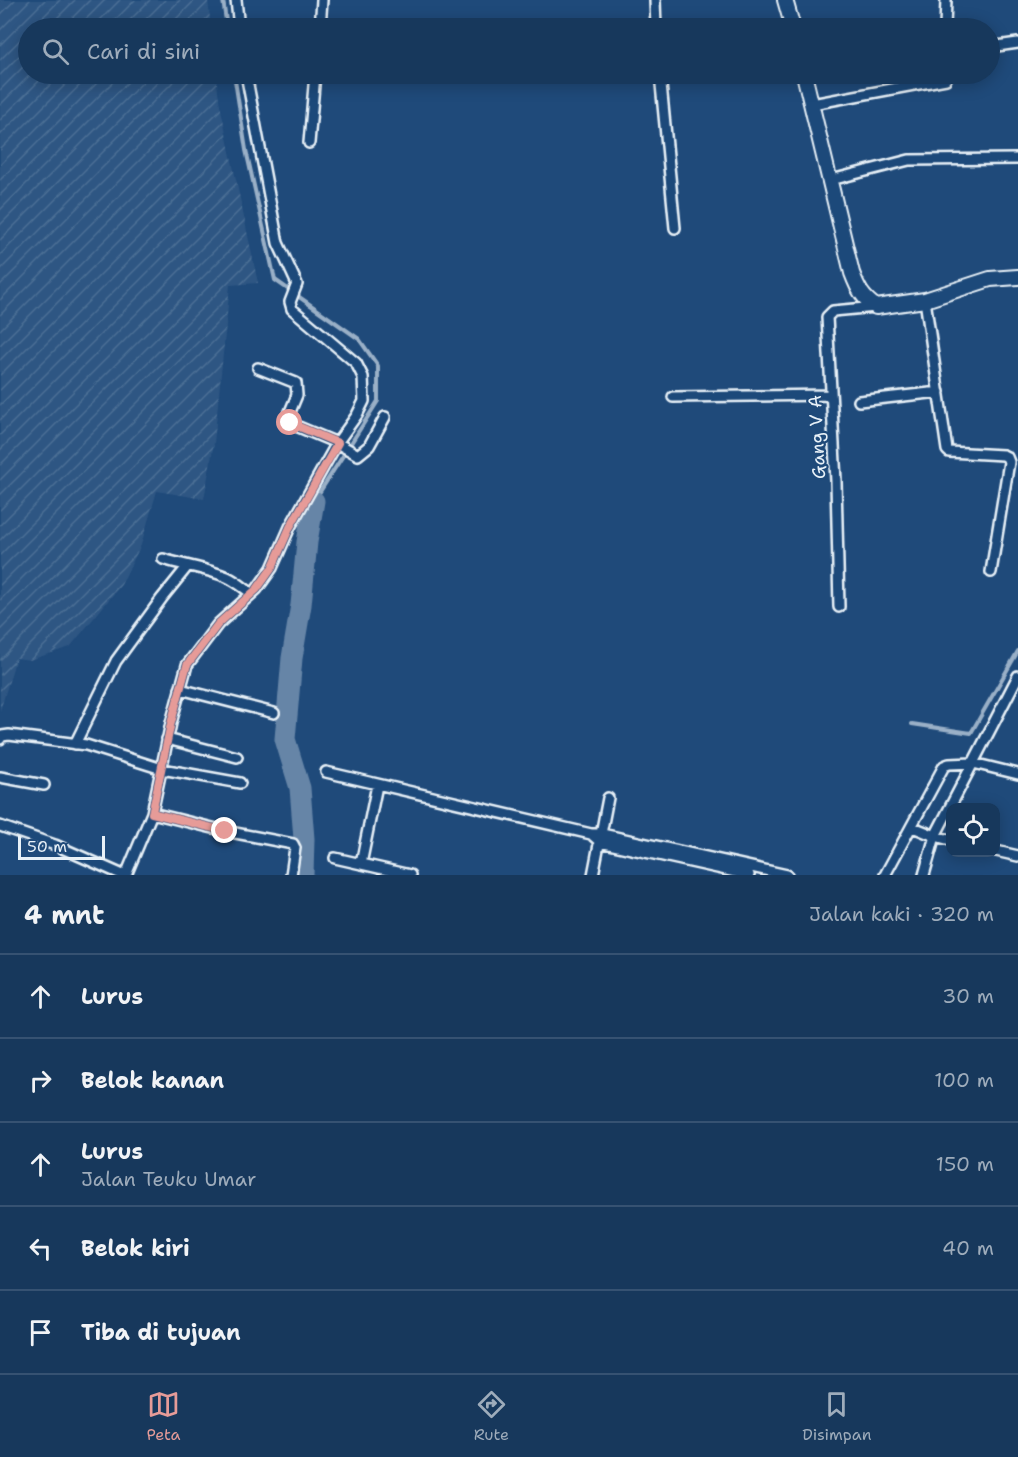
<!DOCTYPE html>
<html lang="id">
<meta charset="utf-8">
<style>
:root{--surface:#17385c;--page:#203f62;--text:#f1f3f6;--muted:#9eacbb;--line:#365272;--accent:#e69b98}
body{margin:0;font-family:"Shantell Sans",sans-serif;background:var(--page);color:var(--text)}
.controls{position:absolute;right:18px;bottom:18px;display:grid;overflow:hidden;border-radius:12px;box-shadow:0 3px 15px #0003}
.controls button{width:54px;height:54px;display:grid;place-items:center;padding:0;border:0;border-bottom:2px solid var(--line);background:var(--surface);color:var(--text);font:30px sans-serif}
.scale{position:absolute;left:18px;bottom:15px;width:87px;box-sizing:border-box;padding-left:6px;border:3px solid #e8f1f8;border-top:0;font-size:16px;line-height:21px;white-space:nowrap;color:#e8f1f8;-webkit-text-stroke:4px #1f4a7a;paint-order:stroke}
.stop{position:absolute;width:18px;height:18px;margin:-14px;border:4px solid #e69b98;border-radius:50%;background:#fff}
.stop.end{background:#e69b98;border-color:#fff;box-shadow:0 2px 6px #0008}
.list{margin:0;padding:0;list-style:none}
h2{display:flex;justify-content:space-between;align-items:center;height:78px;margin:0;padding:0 24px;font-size:26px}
h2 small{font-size:20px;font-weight:400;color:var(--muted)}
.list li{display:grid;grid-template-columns:39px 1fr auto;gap:18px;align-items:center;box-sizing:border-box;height:84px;padding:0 24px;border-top:2px solid var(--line)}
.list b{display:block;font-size:22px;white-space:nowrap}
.list p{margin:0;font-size:20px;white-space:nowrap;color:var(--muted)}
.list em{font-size:20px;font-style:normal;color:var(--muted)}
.icon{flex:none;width:33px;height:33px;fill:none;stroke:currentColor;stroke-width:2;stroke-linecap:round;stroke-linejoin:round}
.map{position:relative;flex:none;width:1018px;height:875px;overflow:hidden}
.search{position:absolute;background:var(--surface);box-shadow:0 3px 15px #0003;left:18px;right:18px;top:18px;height:66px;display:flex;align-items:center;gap:15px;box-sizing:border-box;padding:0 21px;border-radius:33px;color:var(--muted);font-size:22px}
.sheet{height:498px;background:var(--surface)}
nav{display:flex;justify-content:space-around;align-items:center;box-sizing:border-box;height:84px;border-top:2px solid var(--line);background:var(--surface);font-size:16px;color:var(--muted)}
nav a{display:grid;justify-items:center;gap:3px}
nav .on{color:var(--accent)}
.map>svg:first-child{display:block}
.industrial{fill:url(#industrial-furrows)}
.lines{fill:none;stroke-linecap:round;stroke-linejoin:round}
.stream{stroke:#9ab0c7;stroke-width:4}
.river{stroke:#6685a7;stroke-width:21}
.street-casing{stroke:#e8f1f8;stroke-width:14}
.secondary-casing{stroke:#e8f1f8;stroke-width:18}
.street{stroke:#1f4a7a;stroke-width:9}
.secondary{stroke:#1f4a7a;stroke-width:14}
.route{stroke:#e69b98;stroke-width:8}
.labels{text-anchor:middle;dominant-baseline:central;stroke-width:4.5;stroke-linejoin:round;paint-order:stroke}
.street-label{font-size:18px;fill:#e8f1f8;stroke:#1f4a7a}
</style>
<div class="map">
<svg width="1018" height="875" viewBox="0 0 1018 875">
<defs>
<pattern id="industrial-furrows" width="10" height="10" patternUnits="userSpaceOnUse" patternTransform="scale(1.5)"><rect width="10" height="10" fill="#2e5683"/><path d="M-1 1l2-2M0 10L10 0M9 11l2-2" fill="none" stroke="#4c6f95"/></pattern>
</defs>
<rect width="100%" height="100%" fill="#1f4a7a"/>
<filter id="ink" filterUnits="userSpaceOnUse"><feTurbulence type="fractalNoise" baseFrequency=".0167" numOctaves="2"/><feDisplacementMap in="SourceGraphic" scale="12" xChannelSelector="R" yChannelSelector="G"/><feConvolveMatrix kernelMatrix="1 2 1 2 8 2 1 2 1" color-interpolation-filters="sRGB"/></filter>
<g filter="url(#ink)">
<path class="industrial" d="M0,0h208l3,28h-183v46h188l3,26 39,183 -28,2 -16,158 -10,56 -47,-8 -16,54 -20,40 -51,62 -40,13 -14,-2 -16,53z"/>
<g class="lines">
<path class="stream" d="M223,0l4,28
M234,74l12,76 29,130 84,59 19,27v35l-64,100
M912,724l59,9 47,-82"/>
<path class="river" d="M303,875l1,-36 -4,-51 -15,-49 7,-81 9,-53 6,-63 7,-41"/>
<defs>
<path id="street" d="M236,0l3,28
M655,0l1,28
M320,28l2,-28
M945,28l1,-28
M990,47l28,-4
M660,74l15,154
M812,104l134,-25
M309,143l6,-69
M831,180l78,-20 109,-1
M925,300l22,150 2,2 54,3 4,2 2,5 -18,110
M258,368l38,15 1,12 -10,24 2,4 48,20 21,12 11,-9 16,-29
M673,397l158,-2
M859,401l80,-9
M163,559c22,7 43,9 64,18 9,4 17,11 24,16
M839,607l-3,-126 -9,-164 6,-6 43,-4
M180,689l94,24
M0,739l2,-3 7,-1 77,10 76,24 78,14
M167,739l70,18
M75,744l41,-83 46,-63 25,-31
M326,772l265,62h11l185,41
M0,777l44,8
M152,813l73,18 68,13 2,4 -4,27
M0,826l55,19 68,30
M913,827l22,9 15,4
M591,834l9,8 149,33
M996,851l22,5
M335,858l75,17
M361,864l16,-79
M126,875l26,-62 19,-90 16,-58 31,-41 39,-35 15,-21 18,-41 24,-43 23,-41 20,-28 7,-14 -1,-24 -7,-14 -64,-54 -2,-7 7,-18 -19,-41 -32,-169
M593,875l15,-77
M885,875l59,-109 5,-2 24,-1 45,-87
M924,875l11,-39 38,-73 45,11"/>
<path id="secondary" d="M785,0l8,28
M804,74l48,199c6,16 10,24 24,34l49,-7 65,-21 28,-2"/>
</defs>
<use href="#street" class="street-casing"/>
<use href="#secondary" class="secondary-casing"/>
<use href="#street" class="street"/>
<use href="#secondary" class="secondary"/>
</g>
</g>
<g class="lines" filter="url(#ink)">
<path class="route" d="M225,831l-73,-18 19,-90 16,-58 31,-41 39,-35 15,-21 18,-41 48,-84 -48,-20"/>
</g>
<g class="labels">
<g class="street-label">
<text transform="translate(817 437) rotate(-93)">Gang V A</text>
</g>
</g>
</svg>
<div class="controls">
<button><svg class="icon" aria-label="locate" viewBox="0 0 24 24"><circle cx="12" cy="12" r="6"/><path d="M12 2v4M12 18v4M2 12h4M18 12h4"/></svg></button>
</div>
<div class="scale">50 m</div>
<div class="stop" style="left:290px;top:423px"></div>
<div class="stop end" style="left:225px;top:831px"></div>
<div class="search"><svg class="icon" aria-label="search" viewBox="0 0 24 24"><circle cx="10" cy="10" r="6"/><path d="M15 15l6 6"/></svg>Cari di sini</div>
</div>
<section class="sheet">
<h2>4 mnt<small>Jalan kaki · 320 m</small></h2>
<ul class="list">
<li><svg class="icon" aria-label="ahead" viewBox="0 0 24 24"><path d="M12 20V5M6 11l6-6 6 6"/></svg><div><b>Lurus</b></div><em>30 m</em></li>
<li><svg class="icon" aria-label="right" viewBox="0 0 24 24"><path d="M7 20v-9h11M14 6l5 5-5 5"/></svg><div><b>Belok kanan</b></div><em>100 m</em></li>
<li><svg class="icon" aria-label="ahead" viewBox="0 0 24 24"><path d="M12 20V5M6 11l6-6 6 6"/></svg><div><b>Lurus</b><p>Jalan Teuku Umar</p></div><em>150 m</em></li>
<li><svg class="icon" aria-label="left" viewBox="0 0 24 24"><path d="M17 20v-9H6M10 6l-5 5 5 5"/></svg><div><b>Belok kiri</b></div><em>40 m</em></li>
<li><svg class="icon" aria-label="arrive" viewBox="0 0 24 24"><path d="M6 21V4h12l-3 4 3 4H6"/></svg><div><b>Tiba di tujuan</b></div></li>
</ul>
</section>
<nav>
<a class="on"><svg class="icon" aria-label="map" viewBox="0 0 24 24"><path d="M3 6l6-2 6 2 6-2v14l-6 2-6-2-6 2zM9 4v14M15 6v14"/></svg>Peta</a>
<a><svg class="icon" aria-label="directions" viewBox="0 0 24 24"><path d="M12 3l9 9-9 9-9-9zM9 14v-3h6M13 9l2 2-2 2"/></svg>Rute</a>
<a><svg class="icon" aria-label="saved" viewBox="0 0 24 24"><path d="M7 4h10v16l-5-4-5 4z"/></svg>Disimpan</a>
</nav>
